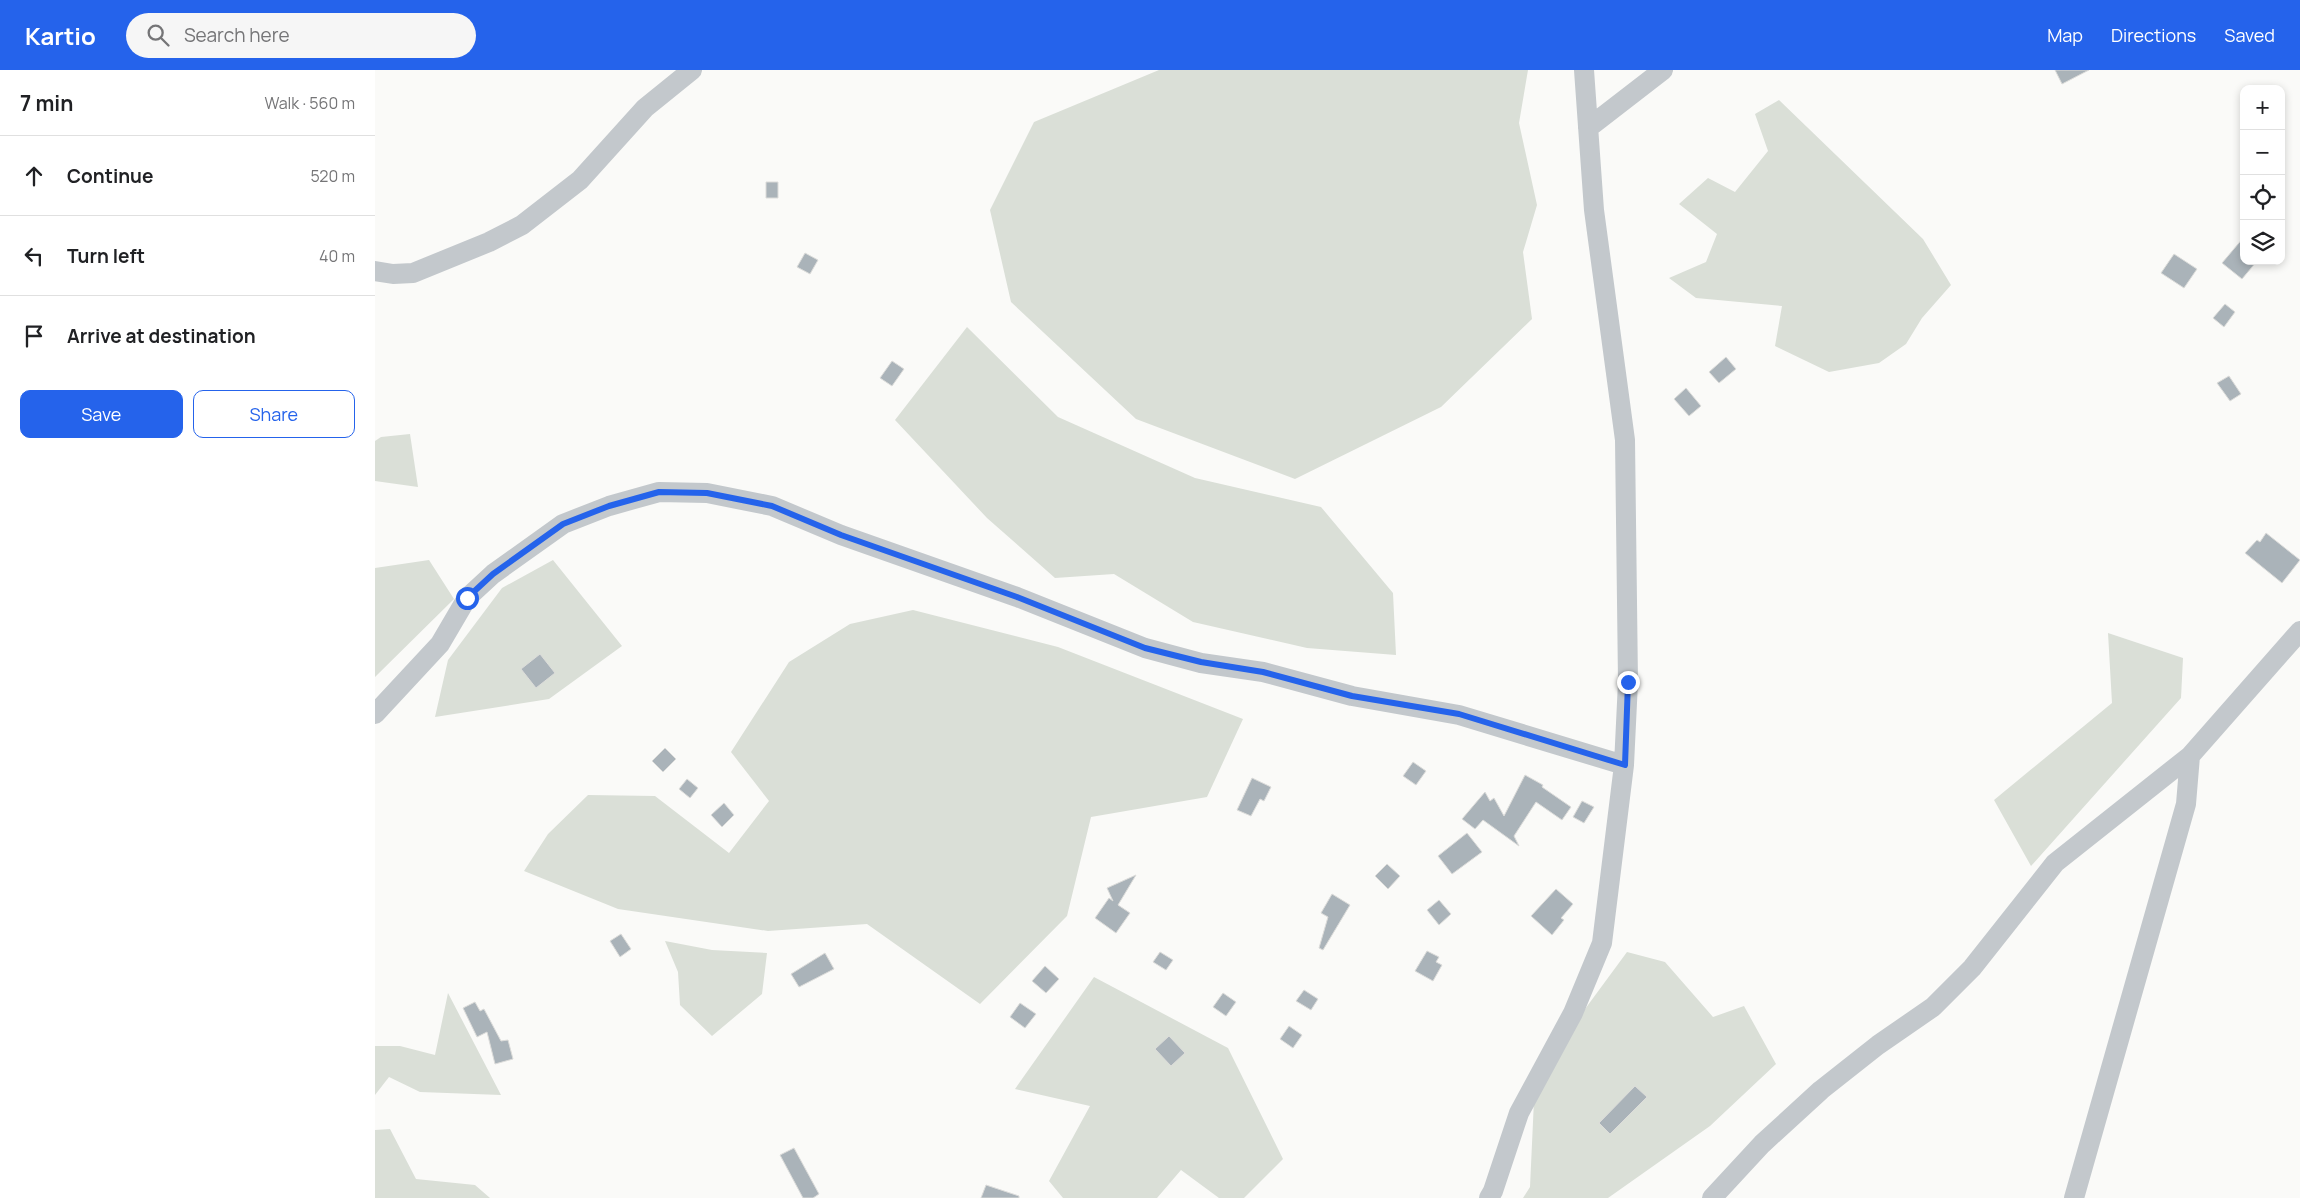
<!DOCTYPE html>
<meta charset="utf-8">
<style>
:root{--surface:#fff;--page:#f6f6f6;--text:#202124;--muted:#757577;--line:#e0e0e0;--accent:#2563eb}
body{margin:0;font-family:Manrope,sans-serif;background:var(--page);color:var(--text)}
.controls{position:absolute;right:15px;top:15px;display:grid;overflow:hidden;border-radius:10px;box-shadow:0 2px 8px #0003}
.controls button{width:45px;height:45px;display:grid;place-items:center;padding:0;border:0;border-bottom:1px solid var(--line);background:var(--surface);color:var(--text);font:25px sans-serif}
.stop{position:absolute;width:15px;height:15px;margin:-11px;border:4px solid #2563eb;border-radius:50%;background:#fff}
.stop.end{background:#2563eb;border-color:#fff;box-shadow:0 1px 5px #0008}
.list{margin:0;padding:0;list-style:none}
h2{display:flex;justify-content:space-between;align-items:center;height:65px;margin:0;padding:0 20px;font-size:21px}
h2 small{font-size:16px;font-weight:400;color:var(--muted)}
.list li{display:grid;grid-template-columns:32px 1fr auto;gap:15px;align-items:center;box-sizing:border-box;height:80px;padding:0 20px;border-top:1px solid var(--line)}
.list b{display:block;font-size:19px;white-space:nowrap}
.list em{font-size:16px;font-style:normal;color:var(--muted)}
.actions{display:flex;gap:10px;padding:15px 20px}
.actions a{flex:1;padding:11px 0;border:1px solid var(--accent);border-radius:10px;text-align:center;font-size:18px;color:var(--accent)}
.actions .main{background:var(--accent);color:#fff}
.icon{flex:none;width:28px;height:28px;fill:none;stroke:currentColor;stroke-width:2;stroke-linecap:round;stroke-linejoin:round}
.map{position:relative;flex:none;width:1925px;height:1128px;overflow:hidden}
header{display:flex;align-items:center;gap:30px;box-sizing:border-box;height:70px;padding:0 25px;background:var(--accent);color:#fff}
header strong{font-size:24px}
nav{display:flex;gap:28px;margin-inline-start:auto;font-size:18px}
.search{width:350px;height:45px;background:var(--page);display:flex;align-items:center;gap:12px;box-sizing:border-box;padding:0 18px;border-radius:28px;color:var(--muted);font-size:19px}
main{display:flex}
aside{flex:1;background:var(--surface)}
.map>svg:first-child{display:block}
.green{fill:#dadfd7}
.building{fill:#aab3b9;stroke:#dcdcda}
.lines{fill:none;stroke-linecap:round;stroke-linejoin:round}
.minor{stroke:#c3c8cc;stroke-width:20}
.route{stroke:#2563eb;stroke-width:6}
</style>
<header>
<strong>Kartio</strong>
<div class="search"><svg class="icon" aria-label="search" viewBox="0 0 24 24"><circle cx="10" cy="10" r="6"/><path d="M15 15l6 6"/></svg>Search here</div>
<nav><a>Map</a><a>Directions</a><a>Saved</a></nav>
</header>
<main>
<aside>
<h2>7 min<small>Walk · 560 m</small></h2>
<ul class="list">
<li><svg class="icon" aria-label="ahead" viewBox="0 0 24 24"><path d="M12 20V5M6 11l6-6 6 6"/></svg><div><b>Continue</b></div><em>520 m</em></li>
<li><svg class="icon" aria-label="left" viewBox="0 0 24 24"><path d="M17 20v-9H6M10 6l-5 5 5 5"/></svg><div><b>Turn left</b></div><em>40 m</em></li>
<li><svg class="icon" aria-label="arrive" viewBox="0 0 24 24"><path d="M6 21V4h12l-3 4 3 4H6"/></svg><div><b>Arrive at destination</b></div></li>
</ul>
<div class="actions"><a class="main">Save</a><a>Share</a></div>
</aside>
<div class="map">
<svg width="1925" height="1128" viewBox="0 0 1925 1128">
<rect width="100%" height="100%" fill="#fafaf8"/>
<path class="green" d="M784,0h369l-9,53 18,82 -14,47 9,67 -91,88 -146,72 -159,-60 -125,-117 -21,-92 44,-88z
M1404,30l144,139 28,46 -29,33 -16,26 -27,19 -50,9 -54,-26 7,-40 -86,-8 -27,-20 37,-16 11,-28 -38,-30 29,-26 27,14 33,-41 -13,-37z
M592,257l91,90 137,61 126,29 72,86 3,62 -89,-7 -114,-26 -79,-48 -59,4 -68,-60 -92,-98z
M35,364l8,53 -43,-6v-40l6,-4z
M54,490l25,39 -79,78v-109z
M178,490l69,86 -73,53 -114,18 13,-57 54,-72z
M538,540l145,37 185,72 -36,78 -116,20 -24,99 -87,88 -113,-80 -99,7 -150,-22 -94,-38 24,-37 40,-39 67,1 74,57 40,-52 -38,-49 58,-90 61,-38z
M1733,563l75,25 -2,40 -150,168 -37,-66 118,-97z
M290,871l47,9 55,3 -5,41 -50,42 -32,-31 -2,-33z
M1252,882l38,10 48,55 31,-11 32,58 -66,62 -102,72h-85l7,-11 4,-87 40,-76z
M719,907l134,71 55,111 -39,39h-25l-38,-28 -24,28h-94l-14,-17 41,-75 -75,-17z
M73,923l53,102 -81,-3 -31,-15 -14,18v-49h25l35,9z
M15,1059l26,50 59,6 15,13h-115v-68z"/>
<path class="building" d="M1680,0h34l-27,14z
M391,112h12v16h-12z
M1869,167v24h13l-15,18 -20,-16z
M430,183l13,7 -8,14 -13,-7z
M1799,184l23,15 -13,19 -23,-15z
M1850,234l10,8 -11,15 -11,-9z
M1351,287l10,12 -17,14 -10,-11z
M517,291l12,8 -12,17 -12,-8z
M1854,306l12,18 -11,7 -13,-18z
M1311,318l15,18 -12,10 -15,-17z
M1891,463l34,27 -18,23 -37,-30 12,-13 3,2z
M165,584l15,19 -19,15 -15,-19z
M290,678l11,11 -13,13 -11,-11z
M1038,692l13,9 -10,14 -13,-9z
M1150,705l18,10 -1,2 29,20 -9,13 -26,-18 -22,34 5,10 -36,-26 -8,9 -13,-10 23,-27 5,9 4,-3 10,18z
M877,708l19,9 -7,14 -4,-2 -9,17 -14,-6z
M312,709l11,9 -8,10 -11,-9z
M1207,731l12,6 -10,16 -11,-6z
M349,733l10,12 -12,12 -11,-12z
M1092,763l15,19 -30,22 -14,-18z
M1012,794l13,12 -12,13 -13,-13z
M761,805l-18,30 12,8 -14,20 -21,-15 14,-20 4,3 -6,-13z
M1181,819l17,15 -12,14 3,2 -12,15 -21,-19z
M957,824l18,11 -27,45 -4,-2 9,-31 -7,-4z
M1064,830l12,14 -12,11 -12,-15z
M246,864l10,15 -11,8 -10,-16z
M1052,881l12,6 -3,5 6,3 -9,16 -18,-10z
M785,882l13,8 -7,10 -13,-8z
M450,883l9,16 -35,18 -8,-13z
M670,896l14,13 -13,14 -14,-12z
M929,920l14,9 -7,11 -15,-9z
M848,923l13,9 -10,14 -13,-9z
M100,932l5,9 4,-2 17,32 7,-1 5,19 -18,5 -8,-32 -10,5 -14,-29z
M645,933l16,11 -11,14 -15,-11z
M914,956l13,9 -9,13 -13,-9z
M794,966l16,17 -14,13 -16,-17z
M1260,1016l12,11 -37,37 -11,-11z
M419,1078l25,46 -6,4h-10l-23,-43z
M611,1115l33,11v2h-38z"/>
<g class="lines">
<path class="minor" d="M1213,58l75,-58
M0,201l18,3 20,-1 76,-31 33,-17 58,-45 65,-72 47,-38
M0,644l65,-70 27,-46 26,-24 70,-50 46,-18 50,-14 48,1 65,13 69,29 176,62 128,51 56,15 62,9 89,24 107,19 165,50
M1114,1128l4,-7 26,-78 54,-100 29,-70 22,-178 4,-83 -3,-242 -31,-230 -10,-140
M1337,1128l50,-54 59,-54 57,-45 55,-38 39,-39 83,-105 135,-107 110,-125
M1699,1128l112,-394 4,-48"/>
</g>
<g class="lines">
<path class="route" d="M92,528l26,-24 70,-50 46,-18 50,-14 48,1 65,13 69,29 176,62 128,51 56,14 62,10 89,24 107,18 166,51 3,-83"/>
</g>
</svg>
<div class="controls">
<button>+</button>
<button>−</button>
<button><svg class="icon" aria-label="locate" viewBox="0 0 24 24"><circle cx="12" cy="12" r="6"/><path d="M12 2v4M12 18v4M2 12h4M18 12h4"/></svg></button>
<button><svg class="icon" aria-label="layers" viewBox="0 0 24 24"><path d="M12 4l9 5-9 5-9-5zM3 14l9 5 9-5"/></svg></button>
</div>
<div class="stop" style="left:92px;top:528px"></div>
<div class="stop end" style="left:1253px;top:612px"></div>
</div>
</main>
